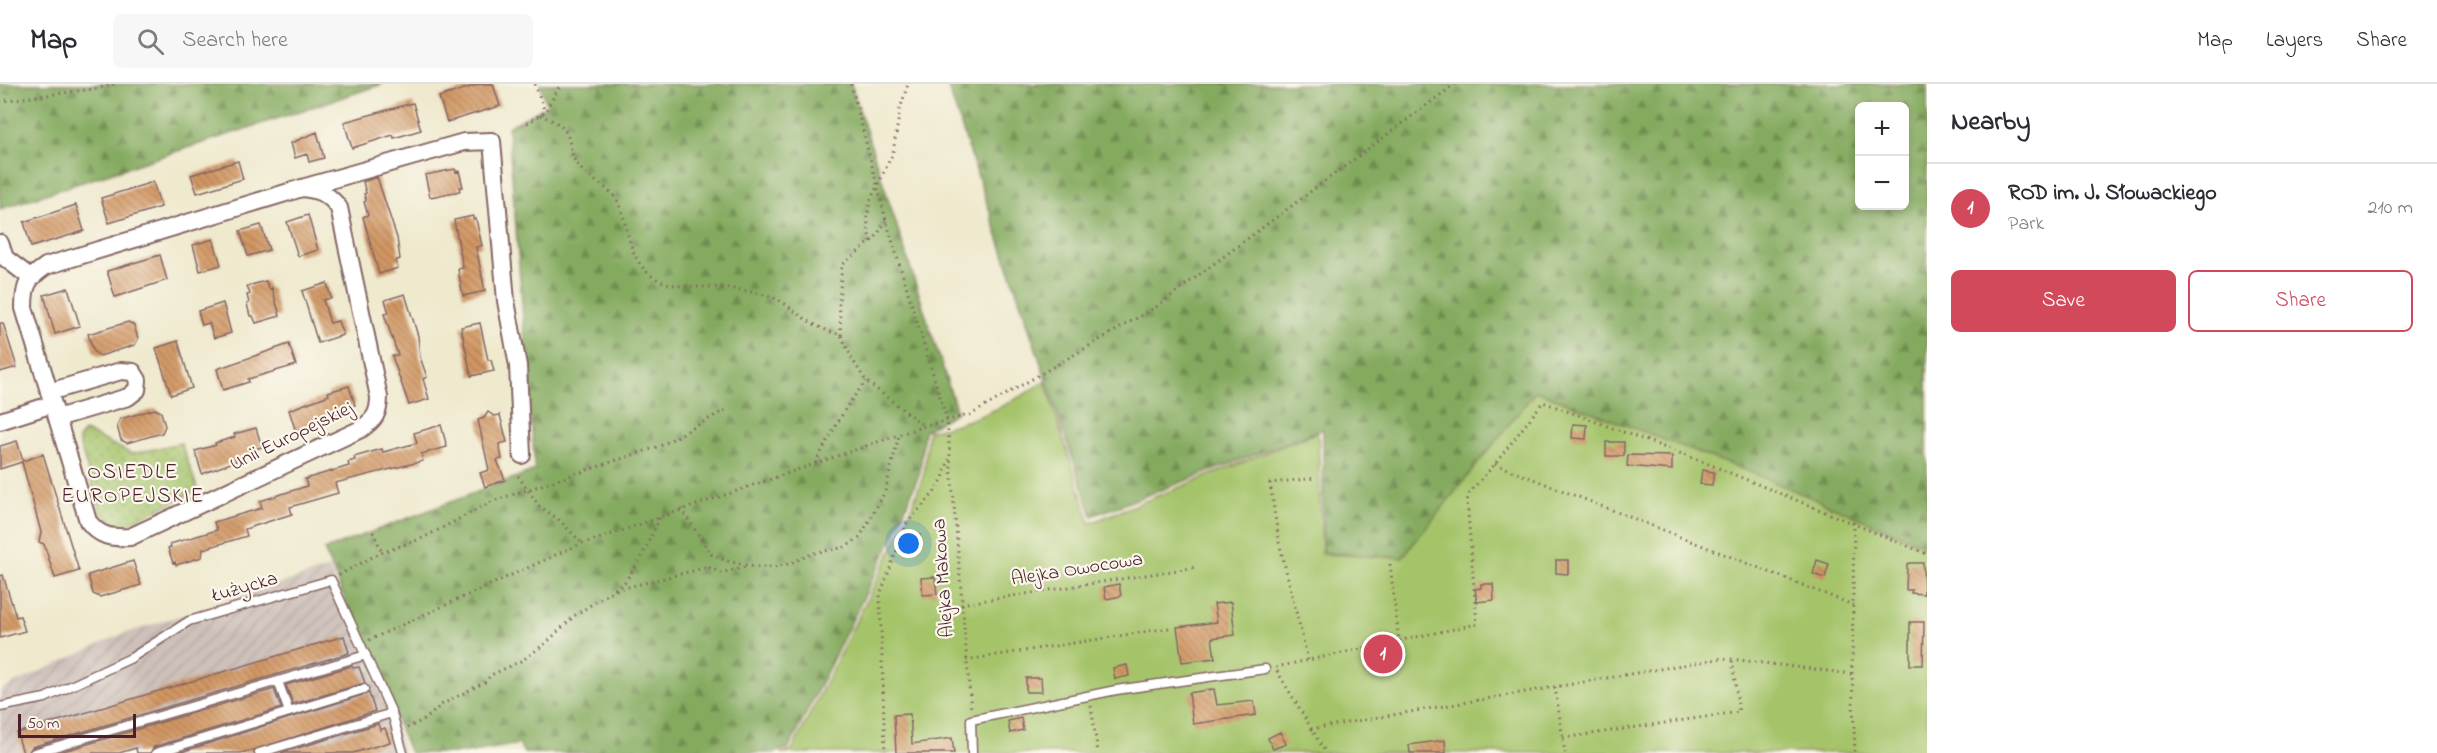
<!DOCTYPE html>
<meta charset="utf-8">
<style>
:root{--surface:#fff;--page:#f7f7f7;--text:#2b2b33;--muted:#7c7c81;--line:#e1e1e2;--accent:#d1495b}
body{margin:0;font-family:"Indie Flower",sans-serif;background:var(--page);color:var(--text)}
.controls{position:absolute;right:18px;top:18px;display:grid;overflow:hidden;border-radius:9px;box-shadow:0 3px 9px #0003}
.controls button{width:54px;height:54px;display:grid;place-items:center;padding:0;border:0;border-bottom:2px solid var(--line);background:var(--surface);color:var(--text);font:30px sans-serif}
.scale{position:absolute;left:18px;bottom:15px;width:118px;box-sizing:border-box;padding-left:6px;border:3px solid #4a1f2b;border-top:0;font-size:16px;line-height:21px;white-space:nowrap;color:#4a1f2b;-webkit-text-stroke:4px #fbf7ec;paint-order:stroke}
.you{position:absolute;left:909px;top:460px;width:21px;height:21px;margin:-15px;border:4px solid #fff;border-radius:50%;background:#1a73e8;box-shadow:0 0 0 9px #1a73e833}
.badge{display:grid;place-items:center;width:39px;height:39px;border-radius:50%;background:var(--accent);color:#fff;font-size:20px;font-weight:700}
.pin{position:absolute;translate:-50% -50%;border:3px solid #fff;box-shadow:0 2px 6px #0006}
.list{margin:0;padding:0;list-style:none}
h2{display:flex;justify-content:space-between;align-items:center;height:78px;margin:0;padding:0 24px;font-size:26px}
h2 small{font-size:20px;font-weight:400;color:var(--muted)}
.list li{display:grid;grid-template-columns:39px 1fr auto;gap:18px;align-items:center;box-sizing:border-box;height:90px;padding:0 24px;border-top:2px solid var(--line)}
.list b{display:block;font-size:22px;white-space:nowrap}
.list p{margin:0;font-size:20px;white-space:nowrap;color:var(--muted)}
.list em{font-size:20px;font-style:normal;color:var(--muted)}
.actions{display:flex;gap:12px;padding:18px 24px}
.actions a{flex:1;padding:14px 0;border:2px solid var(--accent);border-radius:9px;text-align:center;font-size:21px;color:var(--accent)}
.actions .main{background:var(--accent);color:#fff}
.icon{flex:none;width:33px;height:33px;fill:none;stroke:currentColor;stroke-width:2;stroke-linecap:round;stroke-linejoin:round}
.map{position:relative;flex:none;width:1927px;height:669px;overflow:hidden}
header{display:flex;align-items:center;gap:36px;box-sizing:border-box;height:84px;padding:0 30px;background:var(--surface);border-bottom:2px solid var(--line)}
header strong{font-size:28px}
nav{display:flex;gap:33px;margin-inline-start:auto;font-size:21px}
.search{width:420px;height:54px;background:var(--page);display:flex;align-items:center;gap:15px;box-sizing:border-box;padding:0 21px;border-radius:9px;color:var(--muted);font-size:22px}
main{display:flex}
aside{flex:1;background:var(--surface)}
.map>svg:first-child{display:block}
.industrial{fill:url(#industrial-furrows)}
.grass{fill:url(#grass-dots);stroke:#78724b;stroke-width:1.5}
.forest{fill:url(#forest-firs);stroke:#676445;stroke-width:1.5;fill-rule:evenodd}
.garden{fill:#a5c46b;stroke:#78724b;stroke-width:1.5}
.building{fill:url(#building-back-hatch)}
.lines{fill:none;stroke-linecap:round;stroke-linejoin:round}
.lane-casing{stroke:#846664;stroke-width:11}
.street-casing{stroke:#846664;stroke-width:20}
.path{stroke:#846664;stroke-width:3;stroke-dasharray:1.5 4.5;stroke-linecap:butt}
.lane{stroke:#fff;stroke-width:8}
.street{stroke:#fff;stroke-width:16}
.labels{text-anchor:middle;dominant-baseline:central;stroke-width:4.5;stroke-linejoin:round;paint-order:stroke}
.street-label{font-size:20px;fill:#4a1f2b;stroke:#fbf7ec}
.neighbourhood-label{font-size:21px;letter-spacing:1.5px;fill:#4a1f2b;stroke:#fbf7ec}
</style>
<header>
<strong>Map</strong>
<div class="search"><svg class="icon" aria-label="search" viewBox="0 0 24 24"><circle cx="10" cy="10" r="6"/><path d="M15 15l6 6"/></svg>Search here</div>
<nav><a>Map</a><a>Layers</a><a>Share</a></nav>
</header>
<main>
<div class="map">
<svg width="1927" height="669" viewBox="0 0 1927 669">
<defs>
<pattern id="industrial-furrows" width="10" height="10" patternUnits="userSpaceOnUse" patternTransform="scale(1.5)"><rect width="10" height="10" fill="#cec1ba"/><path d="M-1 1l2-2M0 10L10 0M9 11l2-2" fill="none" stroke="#b2a5a0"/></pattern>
<pattern id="grass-dots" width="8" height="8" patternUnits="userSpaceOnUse" patternTransform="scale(1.5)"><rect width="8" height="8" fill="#a5c46b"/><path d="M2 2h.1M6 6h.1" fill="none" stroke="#889f58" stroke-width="1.8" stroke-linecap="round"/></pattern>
<pattern id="forest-firs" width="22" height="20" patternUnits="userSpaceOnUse" patternTransform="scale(1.5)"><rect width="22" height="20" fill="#84aa5f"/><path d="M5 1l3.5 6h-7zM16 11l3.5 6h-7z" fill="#6e8a4f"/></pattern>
<pattern id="building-back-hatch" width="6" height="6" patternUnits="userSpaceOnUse" patternTransform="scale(1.5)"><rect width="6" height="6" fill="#d29764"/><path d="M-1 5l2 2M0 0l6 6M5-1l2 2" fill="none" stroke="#ac7b53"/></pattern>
</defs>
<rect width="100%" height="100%" fill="#fbf7ec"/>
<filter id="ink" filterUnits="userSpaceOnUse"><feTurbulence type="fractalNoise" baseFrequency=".0167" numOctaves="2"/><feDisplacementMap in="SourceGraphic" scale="12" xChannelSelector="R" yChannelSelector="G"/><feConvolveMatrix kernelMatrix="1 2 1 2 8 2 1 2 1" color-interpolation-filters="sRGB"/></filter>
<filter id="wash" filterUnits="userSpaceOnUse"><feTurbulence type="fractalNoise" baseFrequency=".008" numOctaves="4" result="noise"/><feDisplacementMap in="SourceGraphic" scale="24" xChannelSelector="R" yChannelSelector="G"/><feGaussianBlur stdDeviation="1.35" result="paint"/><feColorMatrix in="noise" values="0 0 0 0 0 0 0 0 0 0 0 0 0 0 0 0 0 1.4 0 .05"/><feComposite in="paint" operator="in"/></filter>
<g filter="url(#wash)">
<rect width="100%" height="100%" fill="#efe9ce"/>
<path class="industrial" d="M329,484l68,164 6,21h-403v-63l120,-55z"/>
<path class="grass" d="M85,347l47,23 49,-11 17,47 -77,37 -20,-14 -23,-74z"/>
<path class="forest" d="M0,0h383l-383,125z
M540,0h311l106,328 -33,19 -4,41 -25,62 -106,214 -16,5h-249l-5,-9 -53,9h-56l-86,-203 211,-80 -27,-343 39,-21z
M947,0h980v463l-165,-70 -226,-86 -134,167 -79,-5v-124l-231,87zM1860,22h44v100h-44z"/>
<path class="garden" d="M1045,297l45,142 228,-91 4,122 80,4 134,-167 226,86 165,70v206h-1147l12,-3 115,-231 17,-45 4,-43c43,-8 81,-25 117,-50z"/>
<g id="blocks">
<path class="building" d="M480,0h13l7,22 -53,16 -8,-25z
M413,19l8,27 -27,8 -1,-3 -41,13 -8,-26z
M317,48l7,26 -15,4 -2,-8 -12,4 -4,-15z
M238,77l5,18 -46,14 -6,-18z
M455,85l1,3 3,-1 4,16h-4l1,4 -30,6 -5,-22z
M377,93l20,61 3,21 -5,2 3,7 -19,6 -16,-57 5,-2 -4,-13 2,-1 -2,-7 2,-1 -3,-11z
M153,98l8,25 -52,16 -8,-25z
M76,121l8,26 -53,16 -7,-25z
M308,131l10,35 -20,6 -11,-34z
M473,132v3h3l6,27 -6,1 9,44 -22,5 -5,-27 5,-1 -9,-48z
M261,141l8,25 -21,6 -8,-25z
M213,155l8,26 -21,6 -7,-26z
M160,171l7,25 -52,17 -8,-26z
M266,197l3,8 3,-1 8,28 -24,7 -3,-7h-3l-3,-12 2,-1 -2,-8 3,-1 -3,-8z
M327,199l4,15 -8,2 7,23 8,-2 5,14 -25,8 -16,-52z
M68,204l12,38 -25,8 -11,-39z
M405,210l13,42 2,21 7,20 -4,2 6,20 -20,6 -17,-49 6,-1 -14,-41 5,-1 -4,-13z
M223,219l8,30 -17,5 -5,-15 -7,2 -4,-14z
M128,238l6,3 4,14 -3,6 -35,11 -6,-4 -6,-18z
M0,239h3l14,44 -17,5z
M480,239l8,37h3l3,11 -23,5 -10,-49z
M178,257l14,47 -21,7 -15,-47z
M289,260l7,21 -48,14 1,3 -26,8 -6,-21z
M349,302l6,19 -6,2 1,3 -21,6 1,2 -21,7 1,3 -14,4 -7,-22 40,-15 -1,-3z
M155,325l6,3 4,14 -3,7 -35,10 -6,-3 -4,-14 3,-7z
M488,328l6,4 6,-1 7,27 -8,2 3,15 -5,1 8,20 -20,7 -5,-14 9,-3 -11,-50 6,-2z
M1573,340l14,1 -1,14 -14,-1z
M441,341l6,22 -26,7 2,7 -88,22 3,10 -48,14 2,7 -47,15 2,7 -44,13 -1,8 -26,8 -1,-3 -2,1 -5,-15 3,-1 -1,-3 47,-14 -3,-8 48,-14 -2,-7 47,-15 -2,-7 44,-13 -1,-4 7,-2 -1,-3 28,-8 1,3 34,-9 -3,-10z
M256,344l6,19 -7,2 1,3 -21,6 1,3 -34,13 -7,-23 21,-6 -1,-2 20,-6 -1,-3z
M17,357l6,20 20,-7 36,117 -24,7 -11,-34 -5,-2 2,-10 -19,-70 -22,7v-23z
M1606,358h18v14h-18z
M1628,371l44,1v14l-45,-4z
M1702,386l12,2 -2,13 -12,-1z
M907,450l13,1 -1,12 -13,-1z
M1556,476h12v14l-12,-1z
M1817,476l12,4 -4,14 -12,-4z
M133,477l8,24 -41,12 -7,-3 -5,-19z
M1910,479h13l1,31 -13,-1 1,-3h-6l1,-26z
M3,491l13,42 4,-1 5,15 -25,7v-62z
M935,493l2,17 -14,1 -2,-17z
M1119,500l2,12 -15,3 -2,-12z
M1481,500h12l1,16 -17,2 -2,-13 6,-1z
M1231,518l4,33 -23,3 3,20 -33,4 -5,-35 40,-5 -3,-18z
M1910,538h14l-1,43h-13z
M344,552l5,17 -317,94 -4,6h-5l-6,-20z
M1127,581l2,11 -14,3 -2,-11z
M352,582l1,2 6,-1 6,16 -72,21 -7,-19z
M1026,594h15l1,14h-16z
M274,605l7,19 -127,39 -4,6h-13l-1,-5 -17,5h-62z
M1214,605l3,16 37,-4 2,14 -63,9 -4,-31z
M369,609l6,18 -121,39 -14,3h-62z
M910,630l2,30 40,-6 2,15h-58l-2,-38z
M1021,634l2,12 -13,3 -2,-12z
M378,640l2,6 5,-2 5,14 -37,11h-72z
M1280,648l6,12 -13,5 -5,-11z
M1445,656l1,13h-36l-1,-8z"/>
</g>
</g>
<g filter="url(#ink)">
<use href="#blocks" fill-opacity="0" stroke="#846664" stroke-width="1.5"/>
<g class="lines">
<defs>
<path id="lane" d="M278,597l11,31
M0,623l45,-9 86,-40 58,-37 142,-41 61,133 11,40
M34,669l332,-98
M156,669l208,-64
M259,669l133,-40
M972,669l-1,-33 145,-30 149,-21"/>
<path id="street" d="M302,104c18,2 27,6 37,20l40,189c0,17 -5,23 -18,32l-231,108c-19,1 -30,0 -42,-16l-64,-213c0,-23 3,-29 22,-42l256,-78 162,-46 28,-1 14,160 12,65 4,89
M0,159l5,15 25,19
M49,308l72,-21 12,1 5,8 -1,10 -9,7 -71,21
M0,337l53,-17"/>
</defs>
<use href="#lane" class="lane-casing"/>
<use href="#street" class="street-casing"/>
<path class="path" d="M535,0l10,28
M851,0l35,136 61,200 24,290
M0,17l94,-12 20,-5
M540,31c43,16 20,31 41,54 10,12 31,19 37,33 11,24 9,51 29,70 21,21 60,12 87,17 14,2 32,5 44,11 7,3 13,9 19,13 13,10 28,18 44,22l11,24 14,22 58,45
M527,39l18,-11 16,-28
M870,158l-3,-24 3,-17 23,-48 7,-44 8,-25
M841,251l-2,-33 3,-37 33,-27 11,-17
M815,379l32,-57 19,-25
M1495,380l358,141
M518,392l21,30 19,13 24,24
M681,425l31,46 16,6 27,6h19l14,-3 26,-11 32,-6 14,-10 25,-45 14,-57
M1854,438l-2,152 3,79
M373,448l9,20
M1390,480l9,77
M339,491l39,-21 45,-16 70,-37 167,-55 65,-36
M616,506l92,-23 13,6 28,-7
M961,520l236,-37
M369,556l213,-97 10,-2 332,-115 48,-12 184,-107 299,-223
M966,576l203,-32
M1308,576l-29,-118 -9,-59 46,-5
M1276,583l201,-43 -10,-123 3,-9 25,-28 48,-62 163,61 221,91
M1277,587l49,82
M1555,603l10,66
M1091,622l7,47
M407,644l19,-9 15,-14 44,-23 6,-7 32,-15 23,-17 28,-27 50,-33 17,-25 19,-41
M1311,645l412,-71 129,16
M1563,654l176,-26 -7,-53
M885,669l-5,-158 27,-72 27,-30 9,-15 6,-19"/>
<use href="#lane" class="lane"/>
<use href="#street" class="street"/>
</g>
</g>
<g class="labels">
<g class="street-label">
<text transform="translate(292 353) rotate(-26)">Unii Europejskiej</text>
<text transform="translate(1077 486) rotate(-9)">Alejka Owocowa</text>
<text transform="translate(944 494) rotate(-94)">Alejka Makowa</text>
<text transform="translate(245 504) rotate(-16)">Łużycka</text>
</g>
<g class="neighbourhood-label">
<text x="133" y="389">OSIEDLE<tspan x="133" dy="24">EUROPEJSKIE</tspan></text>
</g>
</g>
</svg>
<div class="controls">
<button>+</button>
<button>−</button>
</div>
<div class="scale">50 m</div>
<div class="you"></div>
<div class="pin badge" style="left:1383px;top:570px">1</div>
</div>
<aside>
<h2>Nearby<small></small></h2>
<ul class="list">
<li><span class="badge">1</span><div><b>ROD im. J. Słowackiego</b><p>Park</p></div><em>210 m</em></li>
</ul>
<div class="actions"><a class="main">Save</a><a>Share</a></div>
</aside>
</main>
